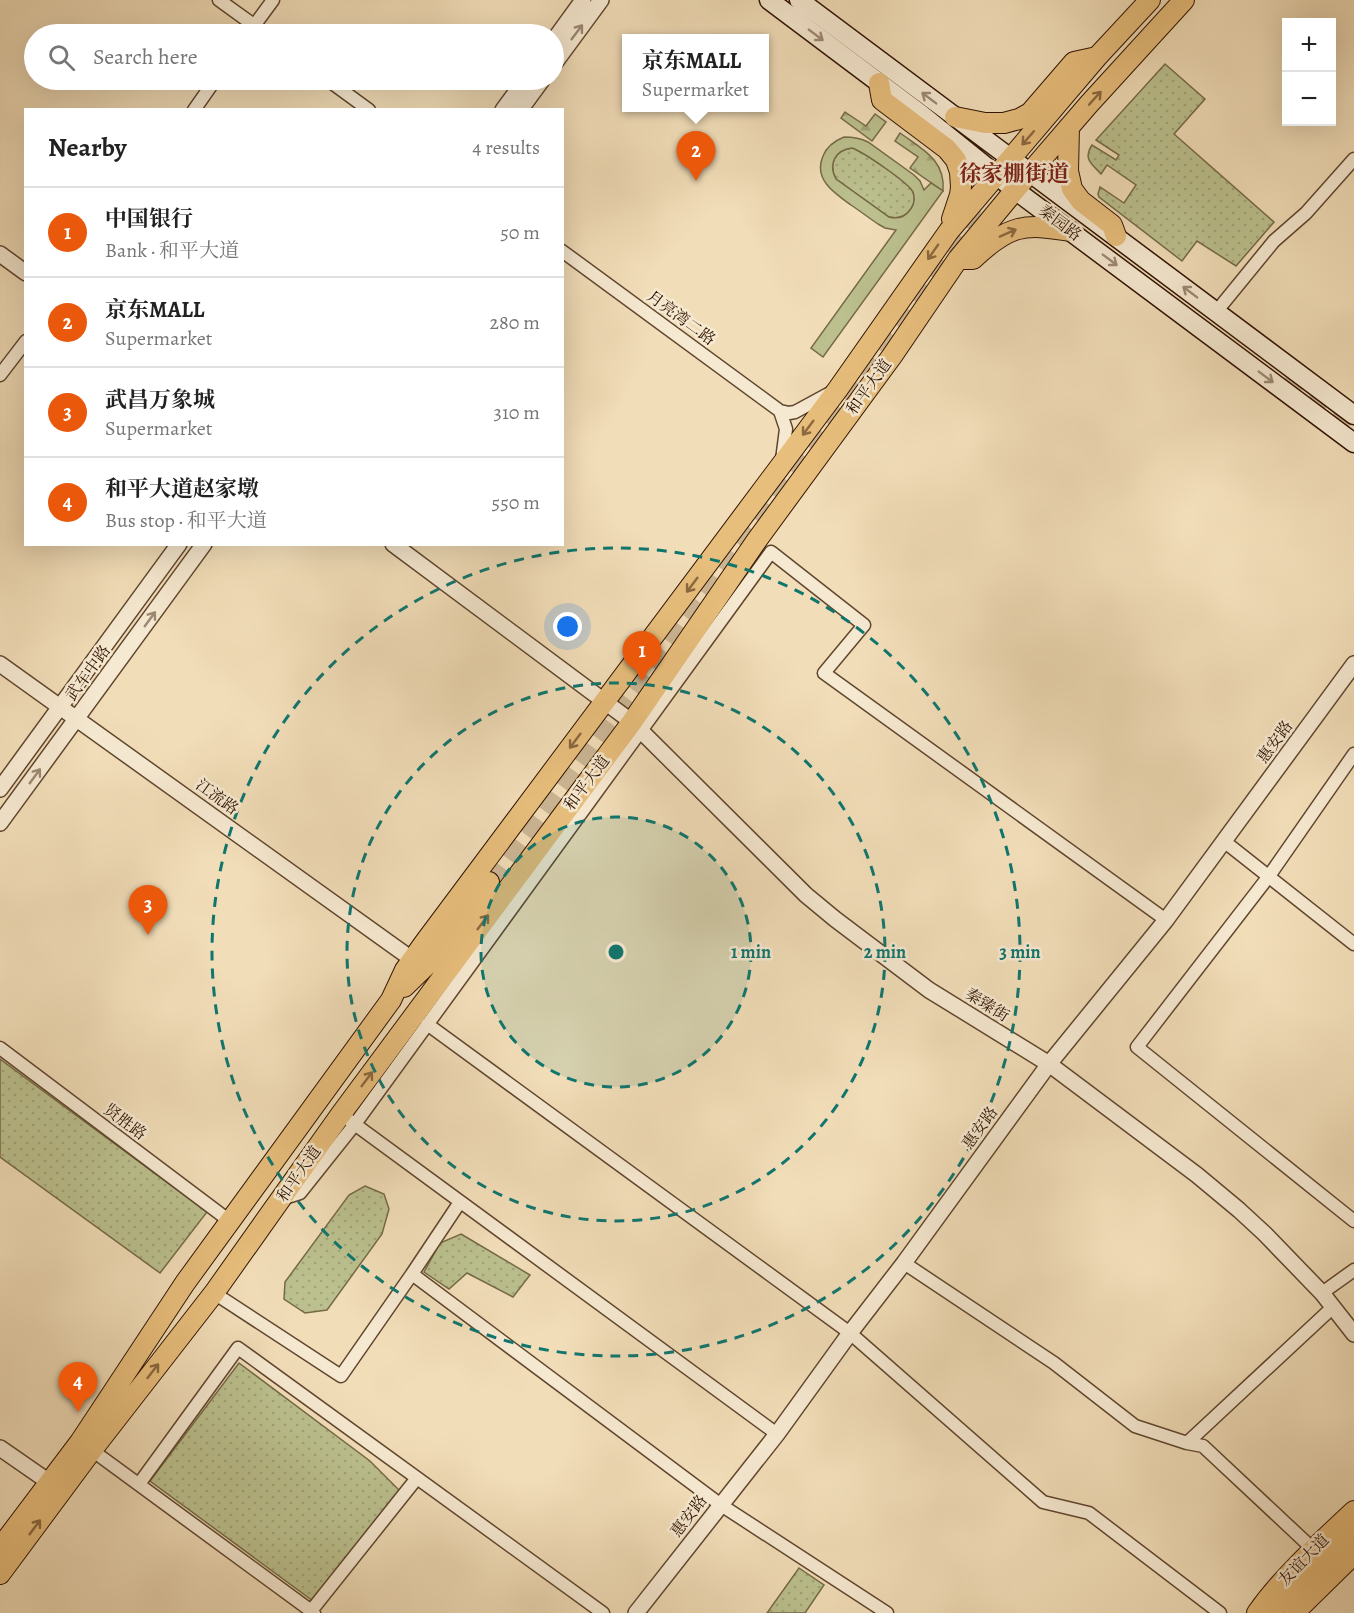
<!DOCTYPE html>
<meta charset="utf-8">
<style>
:root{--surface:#fff;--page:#f6f6f6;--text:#222;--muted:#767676;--line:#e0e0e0;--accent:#ea580c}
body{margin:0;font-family:Alegreya,"Noto Serif SC",serif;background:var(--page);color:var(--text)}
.controls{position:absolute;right:18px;top:18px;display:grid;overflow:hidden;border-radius:0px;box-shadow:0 6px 24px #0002}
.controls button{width:54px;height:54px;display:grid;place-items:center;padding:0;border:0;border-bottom:2px solid var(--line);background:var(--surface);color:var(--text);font:30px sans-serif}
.you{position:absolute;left:568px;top:627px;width:21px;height:21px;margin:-15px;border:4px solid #fff;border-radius:50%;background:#1a73e8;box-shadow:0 0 0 9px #1a73e833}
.badge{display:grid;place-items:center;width:39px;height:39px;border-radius:50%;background:var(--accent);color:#fff;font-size:20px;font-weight:700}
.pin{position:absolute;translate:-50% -50px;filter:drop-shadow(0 2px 3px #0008)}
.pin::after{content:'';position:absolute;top:32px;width:21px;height:18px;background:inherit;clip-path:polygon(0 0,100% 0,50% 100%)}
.popup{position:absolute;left:622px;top:34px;width:147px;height:78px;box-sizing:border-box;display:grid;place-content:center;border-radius:0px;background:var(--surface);filter:drop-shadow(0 2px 4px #0005);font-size:20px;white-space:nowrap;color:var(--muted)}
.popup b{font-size:22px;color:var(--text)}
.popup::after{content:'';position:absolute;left:50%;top:100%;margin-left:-12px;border:12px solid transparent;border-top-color:var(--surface)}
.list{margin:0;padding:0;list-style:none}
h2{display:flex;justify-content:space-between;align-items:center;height:78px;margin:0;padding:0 24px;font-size:26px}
h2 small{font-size:20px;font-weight:400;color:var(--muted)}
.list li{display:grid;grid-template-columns:39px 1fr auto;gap:18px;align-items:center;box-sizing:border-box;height:90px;padding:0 24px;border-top:2px solid var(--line)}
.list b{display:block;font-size:22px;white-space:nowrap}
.list p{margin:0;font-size:20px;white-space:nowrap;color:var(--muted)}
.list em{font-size:20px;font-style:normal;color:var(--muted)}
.icon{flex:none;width:33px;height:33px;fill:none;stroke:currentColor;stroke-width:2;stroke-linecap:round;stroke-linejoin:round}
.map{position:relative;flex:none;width:1354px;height:1613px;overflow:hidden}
.search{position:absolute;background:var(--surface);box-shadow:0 6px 24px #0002;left:24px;top:24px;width:540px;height:66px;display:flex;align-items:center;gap:15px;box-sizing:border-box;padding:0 21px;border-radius:33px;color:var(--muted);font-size:22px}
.panel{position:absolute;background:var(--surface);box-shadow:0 6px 24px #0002;left:24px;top:108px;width:540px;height:438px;border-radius:0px}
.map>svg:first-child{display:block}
.green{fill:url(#green-dots);stroke:#756a47;stroke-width:1.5}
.forest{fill:url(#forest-firs);stroke:#756a47;stroke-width:1.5}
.pitch{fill:#bbc08e;stroke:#756a47;stroke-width:1.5;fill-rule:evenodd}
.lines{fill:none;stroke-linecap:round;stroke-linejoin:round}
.primary-tunnel{stroke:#cab593;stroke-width:20;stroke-dasharray:20 10;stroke-linecap:butt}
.minor-casing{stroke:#60462e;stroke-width:15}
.tertiary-casing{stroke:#60462e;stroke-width:18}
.secondary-casing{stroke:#2f1300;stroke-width:21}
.primary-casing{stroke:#2f1300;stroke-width:22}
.minor{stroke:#f6e9d1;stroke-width:12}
.tertiary{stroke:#f6e9d1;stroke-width:15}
.secondary{stroke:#f6e9d1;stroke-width:18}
.primary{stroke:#e8be7c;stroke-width:20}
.oneway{stroke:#9c8973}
.oneway2{stroke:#8c683e}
.ring{fill:none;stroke:#0f766e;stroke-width:3;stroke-dasharray:10 8}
.labels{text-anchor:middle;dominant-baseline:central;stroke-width:5;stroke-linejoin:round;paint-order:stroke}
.street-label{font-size:16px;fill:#2f1300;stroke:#f6e9d1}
.district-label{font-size:22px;font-weight:bold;fill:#7a1f14;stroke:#f6e9d1}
.centre{fill:#0f766e;stroke:#f6e9d1;stroke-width:3}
.ring-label{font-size:18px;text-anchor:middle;font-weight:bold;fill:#0f766e;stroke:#f6e9d1;stroke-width:5;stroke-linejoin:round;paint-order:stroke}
</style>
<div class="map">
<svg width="1354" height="1613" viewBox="0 0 1354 1613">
<defs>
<pattern id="green-dots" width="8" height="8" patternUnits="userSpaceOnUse" patternTransform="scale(1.5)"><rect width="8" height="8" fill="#bbc08e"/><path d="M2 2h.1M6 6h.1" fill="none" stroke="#a1a479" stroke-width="1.8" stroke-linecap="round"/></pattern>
<pattern id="forest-firs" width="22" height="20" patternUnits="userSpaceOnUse" patternTransform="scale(1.5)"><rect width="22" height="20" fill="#bbc08e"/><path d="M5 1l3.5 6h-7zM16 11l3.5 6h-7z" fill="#a1a479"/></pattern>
</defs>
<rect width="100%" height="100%" fill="#f1ddb8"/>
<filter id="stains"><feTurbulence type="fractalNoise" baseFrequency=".00333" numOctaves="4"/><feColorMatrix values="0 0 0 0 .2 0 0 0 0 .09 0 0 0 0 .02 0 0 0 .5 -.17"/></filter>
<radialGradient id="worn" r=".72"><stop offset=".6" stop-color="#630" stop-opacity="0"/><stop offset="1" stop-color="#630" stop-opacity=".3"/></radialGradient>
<path class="green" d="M1165,64l40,35 -31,35 100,88 -38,44 -39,-25 -15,20 -83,-64 -1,-3 2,-7 24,16 12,-18 -29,-20 -6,9c-10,-11 -18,-15 -9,-29l24,15 3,-5 -23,-15z
M852,148c10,3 57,35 61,44 2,6 1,13 -3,18 -5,7 -13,9 -21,7l-53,-38c-8,-15 -1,-29 16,-31z
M0,1059l207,153 -47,61 -160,-116z
M365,1186l19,8 5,15 -7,25 -55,76 -22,3 -21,-14 1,-17 64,-87z
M461,1234l69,41 -17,22 -46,-24 -18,16 -25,-17 16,-29z
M239,1363l131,98 31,31 -88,109 -163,-120z
M799,1568l25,17 -19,28h-38z"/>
<path class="forest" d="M845,112l21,14 9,-12 11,8 -14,19 -31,-23z
M900,133c22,16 46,27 43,58l-33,-23 8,-11 -23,-16z"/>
<path class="pitch" d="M844,137c9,0 16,1 24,5l46,33 6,6 4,9 7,-7 12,8 -120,166 -12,-9 85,-118 -11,-2 -7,-4c-9,-6 -18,-13 -27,-19 -17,-12 -38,-26 -28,-49 4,-10 11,-15 21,-19zM852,148c10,3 57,35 61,44 2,6 1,13 -3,18 -5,7 -13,9 -21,7l-53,-38c-8,-15 -1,-29 16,-31z"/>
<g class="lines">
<path class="primary-tunnel" d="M1287,376l67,51
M489,882l468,-638c15,-26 24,-62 14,-91 -6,-16 -18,-30 -31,-42"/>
<defs>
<path id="minor" d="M219,0l47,34
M248,34l25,-34
M328,80l41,30
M194,110l21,-30
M562,251l218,160 9,2 6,-1 35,-19
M1216,312l58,-71 32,-28 48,-54
M0,375l26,-34
M780,411l6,18 -4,31
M1354,754l-85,122 -132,171 217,174
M1225,842l129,102
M427,1024l423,309 193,169 46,11 131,100
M0,1048l231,174
M349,1120l428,314
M281,1199l19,-6 55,-69 416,-572 93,73 -40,48 342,247
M460,1202l-48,72 309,231 166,108
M904,1263l150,100 81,63 52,17 16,3 110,103
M214,1293l127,83 71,-102
M1322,1293l32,-23
M1187,1443l145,-135
M89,1448l225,165
M139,1484l99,-136 365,265
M311,1611l106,-133"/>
<path id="tertiary" d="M554,40l29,-40
M554,64l47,-64
M503,110l22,-30
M520,110l22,-30
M0,254l26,19
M393,544l239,178 174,173 29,24 94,71 120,74 148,111 42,35 26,24 57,59 32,41
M0,664l413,296
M0,789l179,-245
M0,823l204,-279
M0,1448l49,34
M636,1613l141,-179 73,-101 54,-70 145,-199 117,-144 188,-256"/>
<path id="secondary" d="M769,0l153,115 93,75 339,253
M799,0l555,415"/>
<path id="primary" d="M879,83l3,17 65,49 9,11 4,12 1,15 -1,8 -8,24
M955,117l30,6h19l15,-4 11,-6 44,-51 23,-5
M1069,127l-1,44 4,18 9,12 31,24 4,11
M964,259h9c36,-34 50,-36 97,-28
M404,987l30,-29 55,-76
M0,1548l80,-106 105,-159 206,-283 14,-30 20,-28 413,-553 111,-158 148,-174 53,-57
M0,1574l92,-124 122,-157 127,-179 291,-392 125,-182 135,-184 66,-97 57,-69 74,-86 95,-104
M1275,1607l79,-74
M1257,1613c27,-38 63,-70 97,-102
M1294,1613l60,-59"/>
</defs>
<use href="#minor" class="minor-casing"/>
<use href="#tertiary" class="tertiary-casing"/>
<use href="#secondary" class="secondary-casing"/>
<use href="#primary" class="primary-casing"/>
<use href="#minor" class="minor"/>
<use href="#tertiary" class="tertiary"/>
<use href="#secondary" class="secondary"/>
<use href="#primary" class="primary"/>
</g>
<defs><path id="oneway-shaft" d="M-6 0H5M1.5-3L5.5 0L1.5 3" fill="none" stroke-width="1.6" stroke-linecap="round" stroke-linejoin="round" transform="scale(1.5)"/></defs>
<g class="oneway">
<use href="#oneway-shaft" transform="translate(577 32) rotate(-53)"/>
<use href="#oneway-shaft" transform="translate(816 35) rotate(37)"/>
<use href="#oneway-shaft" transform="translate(929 98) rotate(-143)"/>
<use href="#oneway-shaft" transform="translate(1110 260) rotate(37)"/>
<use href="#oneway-shaft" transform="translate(1190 292) rotate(-143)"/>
<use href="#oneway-shaft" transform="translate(1266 377) rotate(37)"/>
<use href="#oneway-shaft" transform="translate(150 619) rotate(-54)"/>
<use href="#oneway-shaft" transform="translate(35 776) rotate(-54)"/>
</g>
<g class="oneway2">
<use href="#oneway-shaft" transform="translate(1095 98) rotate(-48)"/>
<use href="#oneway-shaft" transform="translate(1028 138) rotate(131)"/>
<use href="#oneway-shaft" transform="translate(1008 233) rotate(-24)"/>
<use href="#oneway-shaft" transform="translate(933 252) rotate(125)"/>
<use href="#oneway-shaft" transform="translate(808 428) rotate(127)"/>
<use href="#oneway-shaft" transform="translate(692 585) rotate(127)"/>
<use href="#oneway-shaft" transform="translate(575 741) rotate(127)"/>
<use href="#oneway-shaft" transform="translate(483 922) rotate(-53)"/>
<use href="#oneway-shaft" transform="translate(367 1079) rotate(-53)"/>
<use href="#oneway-shaft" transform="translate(153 1371) rotate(-52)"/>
<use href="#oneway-shaft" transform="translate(35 1527) rotate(-53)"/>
</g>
<circle cx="616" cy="952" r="135" fill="#0f766e" fill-opacity=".12"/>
<g class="ring">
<circle cx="616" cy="952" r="135"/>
<circle cx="616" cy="952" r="269"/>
<circle cx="616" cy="952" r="404"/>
</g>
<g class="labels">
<g class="street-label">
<text transform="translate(1060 223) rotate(37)">秦园路</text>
<text transform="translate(681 318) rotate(36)">月亮湾二路</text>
<text transform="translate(869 387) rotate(-54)">和平大道</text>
<text transform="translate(88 673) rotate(-54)">武车中路</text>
<text transform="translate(1275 742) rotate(-54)">惠安路</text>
<text transform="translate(587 783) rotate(-53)">和平大道</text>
<text transform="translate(217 797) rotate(36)">江流路</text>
<text transform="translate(987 1005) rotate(32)">秦臻街</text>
<text transform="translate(125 1122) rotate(37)">贤胜路</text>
<text transform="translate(980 1128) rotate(-54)">惠安路</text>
<text transform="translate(299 1174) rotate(-55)">和平大道</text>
<text transform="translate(689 1516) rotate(-52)">惠安路</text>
<text transform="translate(1304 1560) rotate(-46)">友谊大道</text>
</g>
<g class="district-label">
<text x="1014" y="174">徐家棚街道</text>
</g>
</g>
<circle cx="616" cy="952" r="9" class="centre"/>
<g class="ring-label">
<text x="751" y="958">1 min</text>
<text x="885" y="958">2 min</text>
<text x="1020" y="958">3 min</text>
</g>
<rect width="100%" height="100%" filter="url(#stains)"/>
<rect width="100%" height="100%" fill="url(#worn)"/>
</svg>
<div class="controls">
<button>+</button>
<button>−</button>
</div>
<div class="you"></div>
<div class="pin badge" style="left:642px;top:681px">1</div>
<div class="pin badge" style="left:696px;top:181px">2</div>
<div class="popup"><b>京东MALL</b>Supermarket</div>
<div class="pin badge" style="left:148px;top:935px">3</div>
<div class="pin badge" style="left:78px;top:1412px">4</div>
<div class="search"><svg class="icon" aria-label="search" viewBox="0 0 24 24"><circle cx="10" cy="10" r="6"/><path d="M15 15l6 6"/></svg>Search here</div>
<section class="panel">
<h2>Nearby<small>4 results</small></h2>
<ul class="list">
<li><span class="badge">1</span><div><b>中国银行</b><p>Bank · 和平大道</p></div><em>50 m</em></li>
<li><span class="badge">2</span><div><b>京东MALL</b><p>Supermarket</p></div><em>280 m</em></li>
<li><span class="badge">3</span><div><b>武昌万象城</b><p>Supermarket</p></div><em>310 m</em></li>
<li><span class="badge">4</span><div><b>和平大道赵家墩</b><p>Bus stop · 和平大道</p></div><em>550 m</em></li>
</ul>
</section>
</div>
